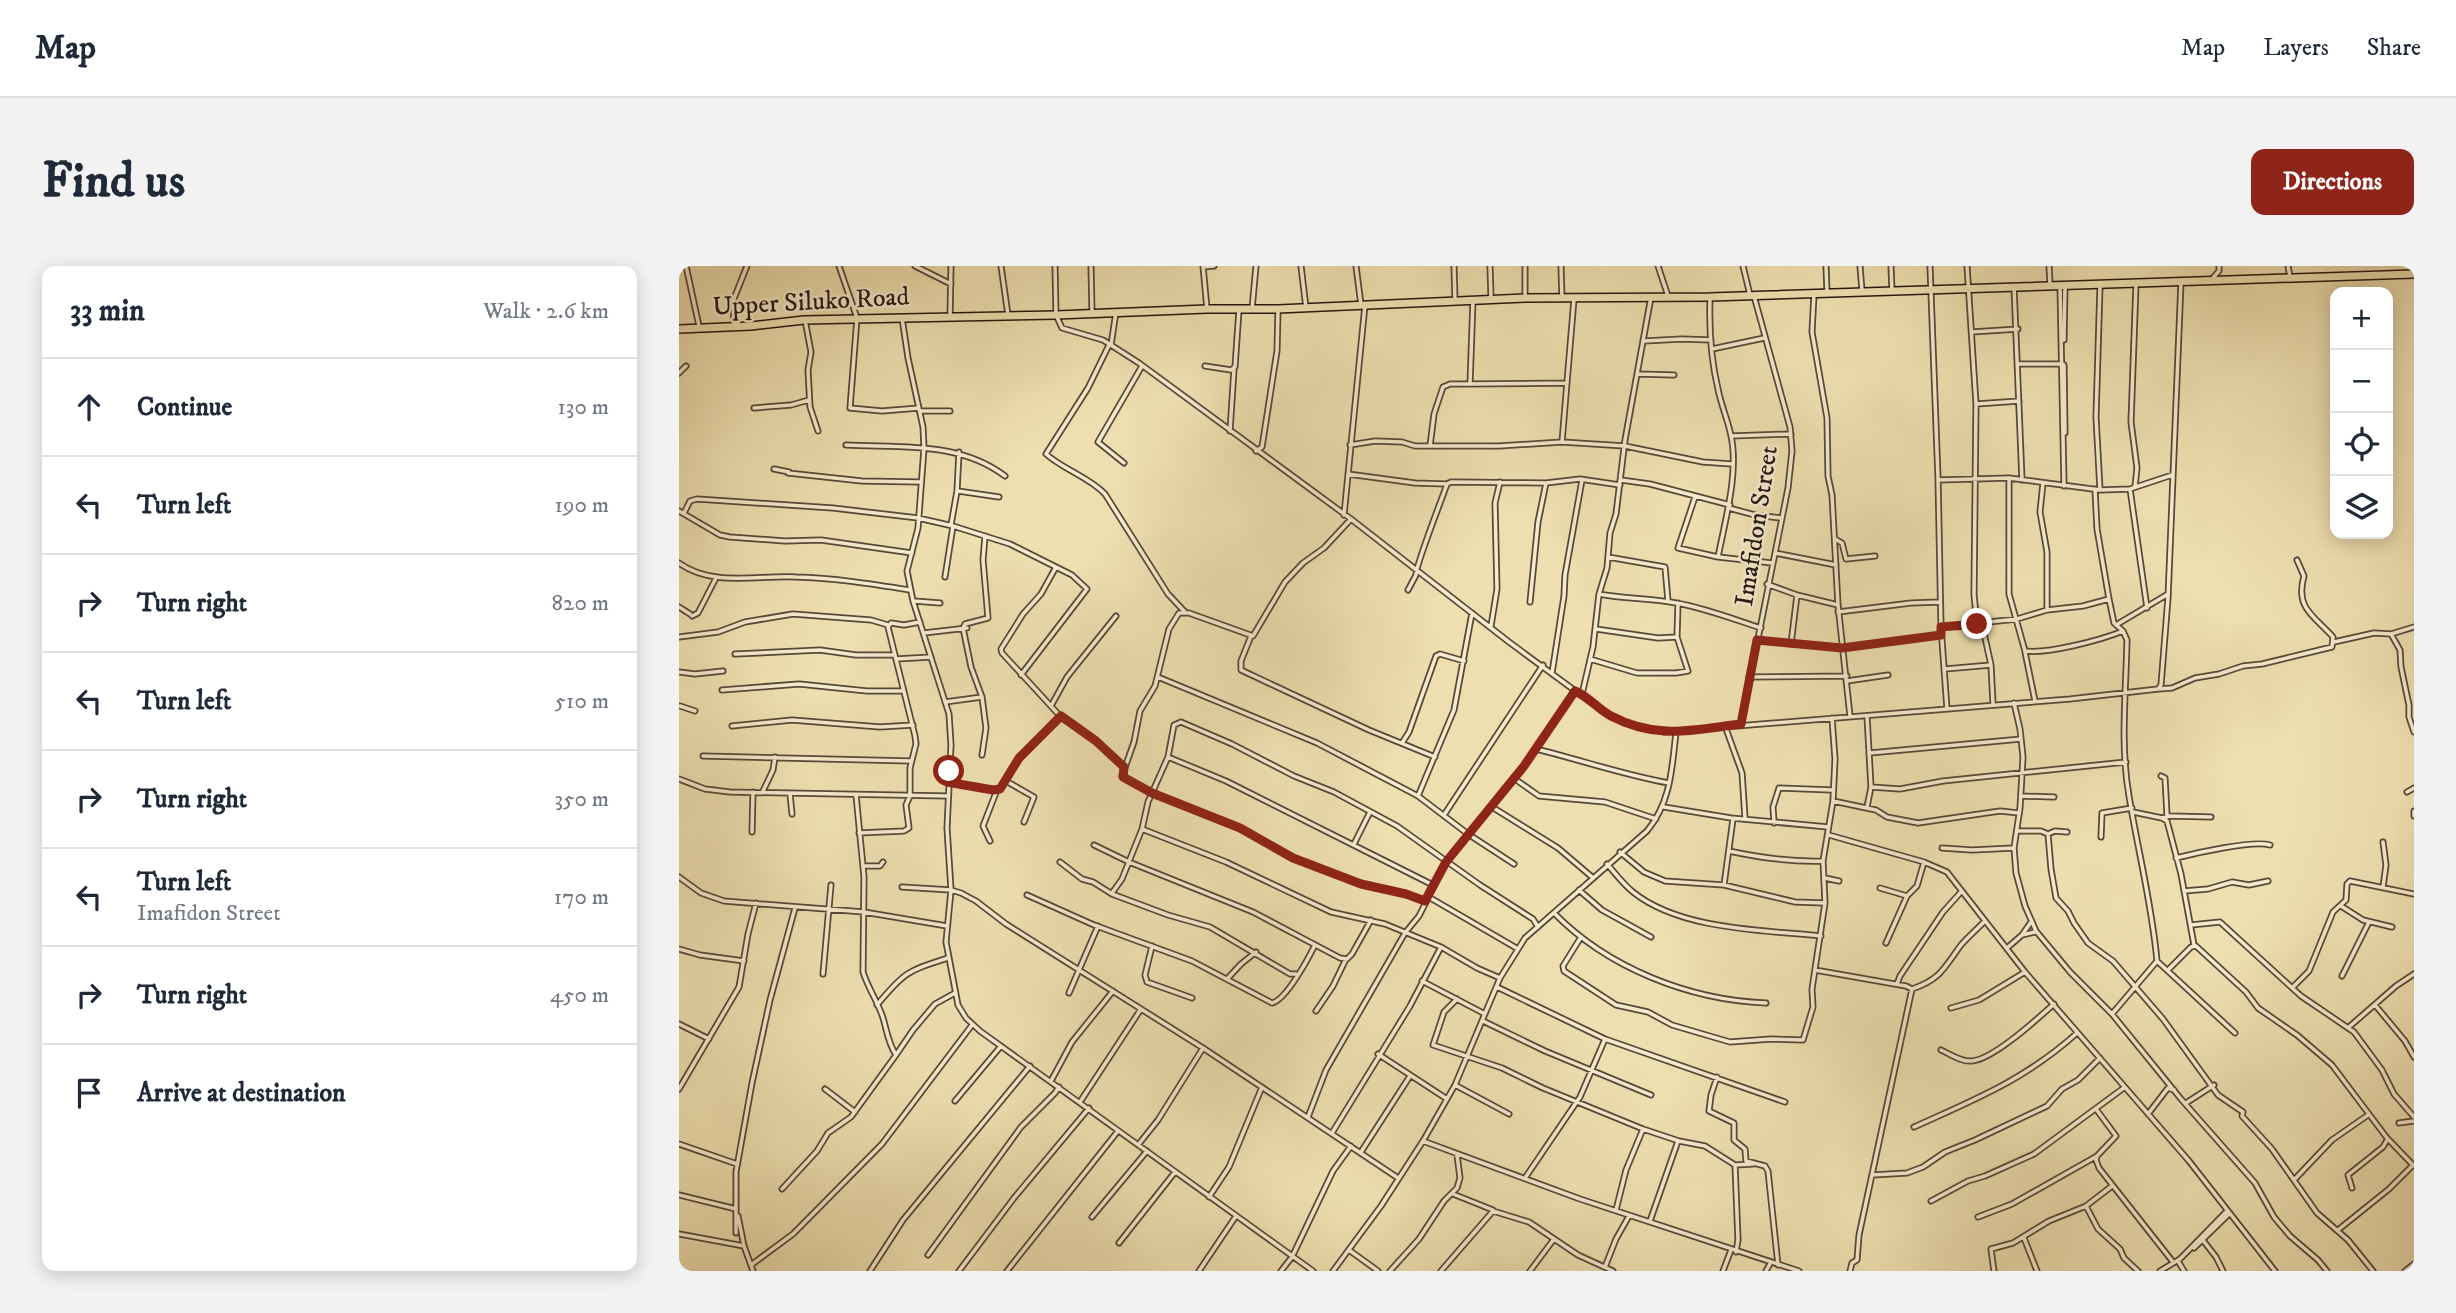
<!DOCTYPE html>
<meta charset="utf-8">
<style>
:root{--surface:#fff;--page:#f2f2f3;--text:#1f2937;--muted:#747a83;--line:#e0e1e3;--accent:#8f2418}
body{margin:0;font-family:"IM FELL DW Pica",serif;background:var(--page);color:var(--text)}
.controls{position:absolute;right:21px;top:21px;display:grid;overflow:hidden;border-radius:14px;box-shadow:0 4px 18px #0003}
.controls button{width:63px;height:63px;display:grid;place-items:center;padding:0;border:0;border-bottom:2px solid var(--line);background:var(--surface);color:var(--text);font:35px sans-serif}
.stop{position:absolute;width:21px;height:21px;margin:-16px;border:5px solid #8f2418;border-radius:50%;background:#fff}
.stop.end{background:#8f2418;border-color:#fff;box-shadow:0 2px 7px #0008}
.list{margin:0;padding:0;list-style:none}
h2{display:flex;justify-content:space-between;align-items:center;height:91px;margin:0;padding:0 28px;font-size:30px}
h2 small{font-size:23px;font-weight:400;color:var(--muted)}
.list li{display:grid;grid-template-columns:46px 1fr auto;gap:21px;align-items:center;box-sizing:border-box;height:98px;padding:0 28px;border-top:2px solid var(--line)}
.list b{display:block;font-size:26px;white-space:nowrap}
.list p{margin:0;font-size:23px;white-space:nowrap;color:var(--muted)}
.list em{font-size:23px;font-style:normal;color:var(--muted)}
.icon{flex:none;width:38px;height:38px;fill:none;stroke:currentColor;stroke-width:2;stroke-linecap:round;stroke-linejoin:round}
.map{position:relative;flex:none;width:1735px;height:1005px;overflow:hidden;border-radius:14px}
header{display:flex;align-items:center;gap:42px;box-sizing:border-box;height:98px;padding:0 35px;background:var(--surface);border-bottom:2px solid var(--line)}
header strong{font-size:33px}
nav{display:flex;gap:38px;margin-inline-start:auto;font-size:24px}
.intro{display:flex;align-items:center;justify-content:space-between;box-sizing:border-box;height:168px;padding:0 42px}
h1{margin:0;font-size:49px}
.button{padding:18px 32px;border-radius:14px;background:var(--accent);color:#fff;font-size:24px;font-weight:700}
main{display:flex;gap:42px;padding:0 42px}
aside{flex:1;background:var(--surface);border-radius:14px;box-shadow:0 4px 18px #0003}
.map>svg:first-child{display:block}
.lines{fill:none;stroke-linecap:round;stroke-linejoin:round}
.minor-casing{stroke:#574939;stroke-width:7}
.primary-casing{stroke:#251711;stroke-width:10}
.minor{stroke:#f4eacc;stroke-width:3.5}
.primary{stroke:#eedfb0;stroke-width:7}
.route{stroke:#8f2418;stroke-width:9}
.labels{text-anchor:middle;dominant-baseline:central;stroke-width:5;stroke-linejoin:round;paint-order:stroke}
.street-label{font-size:26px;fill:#251711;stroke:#f4eacc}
</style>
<header>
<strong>Map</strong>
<nav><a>Map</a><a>Layers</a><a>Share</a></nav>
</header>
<div class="intro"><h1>Find us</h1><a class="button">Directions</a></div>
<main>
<aside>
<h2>33 min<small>Walk · 2.6 km</small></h2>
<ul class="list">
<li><svg class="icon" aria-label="ahead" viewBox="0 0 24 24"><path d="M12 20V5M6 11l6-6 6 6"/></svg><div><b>Continue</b></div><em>130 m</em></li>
<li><svg class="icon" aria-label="left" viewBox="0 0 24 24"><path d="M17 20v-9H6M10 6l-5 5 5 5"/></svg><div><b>Turn left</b></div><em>190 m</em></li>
<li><svg class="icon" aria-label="right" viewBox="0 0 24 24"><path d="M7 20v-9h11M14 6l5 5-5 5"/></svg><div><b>Turn right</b></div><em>820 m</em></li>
<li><svg class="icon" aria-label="left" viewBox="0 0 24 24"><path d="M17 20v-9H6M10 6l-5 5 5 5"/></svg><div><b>Turn left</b></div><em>510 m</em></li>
<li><svg class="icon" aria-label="right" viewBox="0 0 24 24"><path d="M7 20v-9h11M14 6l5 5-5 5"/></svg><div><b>Turn right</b></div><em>350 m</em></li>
<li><svg class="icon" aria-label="left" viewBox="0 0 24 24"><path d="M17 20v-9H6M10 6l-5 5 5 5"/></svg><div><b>Turn left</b><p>Imafidon Street</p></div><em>170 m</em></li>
<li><svg class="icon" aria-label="right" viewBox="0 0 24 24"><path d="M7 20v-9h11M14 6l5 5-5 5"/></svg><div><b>Turn right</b></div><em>450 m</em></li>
<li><svg class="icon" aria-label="arrive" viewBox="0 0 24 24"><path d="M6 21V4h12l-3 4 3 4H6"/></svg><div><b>Arrive at destination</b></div></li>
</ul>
</aside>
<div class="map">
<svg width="1735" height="1005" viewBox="0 0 1735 1005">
<rect width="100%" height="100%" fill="#eedfb0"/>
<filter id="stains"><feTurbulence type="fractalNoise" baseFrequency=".00286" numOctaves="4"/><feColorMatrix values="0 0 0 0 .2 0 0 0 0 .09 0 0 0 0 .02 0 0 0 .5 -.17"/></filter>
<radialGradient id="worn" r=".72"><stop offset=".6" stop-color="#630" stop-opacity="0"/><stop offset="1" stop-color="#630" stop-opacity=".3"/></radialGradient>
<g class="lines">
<defs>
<path id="minor" d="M7,0l13,60
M160,0l18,52 -7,90 32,3 37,-3
M236,0l36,18
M322,0l7,49
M376,0l1,49 6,13 41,12 36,23 212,156 158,123 99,73 18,8 38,9 406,-33 88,-10 3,-4 7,-87 13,-316
M412,0l1,46
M524,0l4,43
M622,0l5,42
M677,0l5,39
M775,0l1,35
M811,0l1,32
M846,0v30
M882,0l1,33
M979,0l10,30
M1064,0l7,29
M1147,0l1,26
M1181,0l2,25
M1212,0l1,25
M1251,0l8,212 3,149 6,82
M1288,0l9,138 -2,191 3,29
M1370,0l1,18
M1609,0l2,11
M524,1l11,-1
M1533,13l7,-8v-5
M1381,20l4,200
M1335,21l8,193
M1135,28l-2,38 15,86 1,58 4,19 6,110 12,111
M1031,33c-1,30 1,61 8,90 3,16 10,31 13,47 8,36 -6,85 -13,121l54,6
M573,43l4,-43
M271,51l1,-51
M223,52l6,40 15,69 1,21 -6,80 -11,43 6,30 36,113 2,31 -4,83 4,62 -5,52 12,63 8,13 14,13 333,240
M126,54l6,32 -3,18 2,37 8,24
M55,59l-1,-24 14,-35
M1293,66l46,-3
M1385,74l1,-54
M965,75l38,-2 29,1
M430,79l-21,43 -42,66c18,16 43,23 59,40l63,100 17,18
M432,79l5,-33
M1033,83l52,-11
M1340,98h44
M1385,99l1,68
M526,100l26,4 4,-3 4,-57
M0,107l7,-7
M959,108l36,1
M791,118l97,-1
M1297,138l43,-3
M75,142l37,-3 18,-5
M242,145h29
M551,165l4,-62
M1052,170l60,-2
M883,176l12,-143
M167,179c54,3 113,-4 159,31
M671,179l25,-4 27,1 13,4h84l63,-4 63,4 78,16 29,2
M751,180l4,-32 9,-27 7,-3h20l3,-84
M577,185l6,-4 15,-96 1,-40
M445,197l-26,-21 44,-76
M95,203l15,3
M109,207l74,8 58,1
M669,208l67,9 32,1
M1330,212v116l16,57c23,3 76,-11 98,-20
M942,214l29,4 80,21
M1259,214l71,-2 91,12 30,-1
M1364,217l-3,29 7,40v58
M1456,221l2,-19 -6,-46 5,-138
M1421,224l-4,-73 4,-131
M279,225l41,6
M1016,231l-17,51 40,9
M1050,242l26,7 26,3
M0,245l41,24 10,2 55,4 36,-1 91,13
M5,247l6,-12 7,-2 136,9 85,10 35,8 57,18 62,31 15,14 -66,86
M665,249l21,-210
M672,253l-27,29 -21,15 -18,19 -32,54 -64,-23h-10l-10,16 -14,57 -15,25 -6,31 -12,34 30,17 88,35 53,30 68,26 45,10 18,7
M272,259l6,-34 2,-39
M1156,273l7,4 4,16 29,-3
M1096,287l61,12
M929,291l57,10 3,34
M0,297c33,24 78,12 117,14 38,1 76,7 114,13
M377,301l-15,27 -18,20 -22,35 1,4 58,63
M266,311l8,-51
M1088,318l30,11 41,10
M729,324l8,-15c-1,-8 26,-76 31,-91l4,-2 95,1 34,-4 40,6
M920,328c26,5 51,4 77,9 29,5 57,16 85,25
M1430,333l5,24 9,8 4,9c-1,52 -7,105 2,156 9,55 23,109 28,165l-45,53
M235,335l26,2
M851,336l8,-80 8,-39
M0,341l11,7
M1468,342l-17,-119 42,-14
M1159,346l73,-9 29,-1
M13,350l6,-3 18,-35
M1303,358l9,41 2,39
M1437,359l52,-31
M812,360l6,-37 -2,-86 5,-21
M1262,361l76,-8 30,-9 36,-4 26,-7 -12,-70 -2,-40
M1735,361l-23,7 9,16 1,17 8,38v12l5,15
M917,363l62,9 19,-1
M245,367l43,-5
M572,370l-10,25v9l128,60 66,27
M0,371l39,-5 27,-10 48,-8 78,6 17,5
M1078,374l84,8 100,-13
M1655,376l40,-9 17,1
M1112,378l6,-49
M1346,386l10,49
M56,388l85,-4 36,5h39
M217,393l35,-2
M911,393l47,14h39l12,-2 -11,-34 1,-34
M1266,403l46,-4
M0,406l16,2 28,-3
M873,407l12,-77 1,-21 17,-95
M479,411l159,66 101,53 50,38 46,30
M1070,411l98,-1
M1168,415l41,-6
M1479,423l14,-1 23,-10 24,-4 24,-8 19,-2 70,-17 1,-10c-20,-22 -38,-29 -29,-61l-7,-16
M43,424l77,-6 68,7h37
M903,428l11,-47 6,-53 8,-26 3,-35 6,-19 9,-74 26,-143
M303,431l4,31 -4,27
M266,436l37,-5 -11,-30 -8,-39 2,-4 23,-6 -5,-58 2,-24
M1335,437l6,26 3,28 -3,51 -6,40 2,25 9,33 11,25 34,41 42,42 69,85 74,84 19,34 16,19 28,24 9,11
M1,440l15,5
M372,440l16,-29 49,-61
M1062,458l47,-236 4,-37 -2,-24 -36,-131
M53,460l60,-6 88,7 33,-2
M1046,460l17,47 3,45
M723,477l7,-11 27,-76 4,-2 24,7
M857,483c45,11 88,26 133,34
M1191,487l151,-14
M24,490l208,5
M489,491l58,24 207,104
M1482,510l4,2 2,37
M0,513l26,10 25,3 217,4
M836,513l24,17 66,6 51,17
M327,515l28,16 -10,25
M269,516l45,8 7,-1 19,-30 41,-43 36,25 28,26
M1192,521l29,2 43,-8 183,-19
M84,525l10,-21 2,-13
M1728,526l7,-4
M111,528l2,20
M177,529l8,82 -1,95c5,16 15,30 20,46 4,13 5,25 13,37l17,-25 22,-26 20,-11
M739,530l36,-86 18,-97
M1342,530l33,1
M1154,535l43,9 11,7 31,6 82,-12 19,2
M813,541l66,41 34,29
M985,541l67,11 97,9
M1188,541l4,-20 -4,-71
M1735,545v5
M1454,546l29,6 8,-2 41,1
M765,549l99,-150
M1483,552l5,3 14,53 13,71
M1095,557l-1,-16 6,-19 53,2
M1338,565h24l7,3 3,35 5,29 12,13 6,12 14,20 25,18 50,58 55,76 25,17 -1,4 30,33 45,64 31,27 25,31
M73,566l1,-40
M180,567l45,-2 5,-3 -3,-23 4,-9v-28l6,-24 -1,-8 -27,-109 3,-4 13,2 16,-3
M1369,568l7,-3 12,1
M1150,569l95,27 23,10 78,100 164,189 86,110
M1422,571l1,-24 30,-5
M311,575l-7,-15 14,-36
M675,578l16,-32
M415,579l35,17 124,50 87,46 7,1 5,-5 19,-34
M1263,582l30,2 42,-2
M1050,585c32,7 62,11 94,10
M941,586l24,20 21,9 59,4 71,17 30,1
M1497,592c20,-5 77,-18 94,-13
M381,596l22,17 11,3 19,12 56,21 42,12 80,47h6
M928,598c8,9 16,20 26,28 47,38 130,38 188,44
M184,600h17l3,-4
M0,611l22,16 23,8 140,11 83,14
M1146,612l14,3
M1045,619l9,-66
M223,621l49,3 10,3 15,8 30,23 197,124 195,130
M1704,621l3,-22 -3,-23
M1201,622l27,8
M900,624l23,20 49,27
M1505,625l24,-2 24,-7 17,3 19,-4
M433,627l10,-14 20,-50
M348,629l67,30 98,36 80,42c14,-3 36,-44 43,-58
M748,630l91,53
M1662,640l22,14 29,7
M875,647c54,55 135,87 212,90
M1512,659l29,-3 81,74 53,36 28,38 12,24 20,23
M1343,669l9,-13
M902,671l-18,29 1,5 52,34 32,7 24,13 58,17 41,-3 32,1 10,-33 -1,-18 13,-86 -2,-42 10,-60 2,-42 -3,-41
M1207,677l21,-47 10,-10 7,-24
M473,680l-7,29 2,7 45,16
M1328,682l15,-13 13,-3
M0,683l21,6 44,6
M1478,695l78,72
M1490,703l22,-22 5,-1 50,46 12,16 39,27 35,30 55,73 27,28
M1136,704l91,16 6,3
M144,708l8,-89
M1663,710l27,-54
M549,712l13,-14 15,-12
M821,712l-23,-10 -36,-21 -56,-23 -54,-12 -105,-50 -84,-33 6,-27 20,-45 6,-32 7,-3 51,22 62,32 40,16 63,34 83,59 53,34 5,8
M743,715l63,33
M1218,718l3,-8 43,-64 18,-20
M818,721l108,52 180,63
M1614,721l16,-16 24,-59 13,-12 1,-16 3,-3 64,13
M390,727l29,-67
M778,733l-13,13 -11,33 69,23 41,20 100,41 36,12 26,5 30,19 18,-1
M198,739c28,-34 31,-34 71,-47
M1696,739l30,36 9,16
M1272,742l28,-8 46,-28
M637,745l17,-25 13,-27
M804,755l62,30 106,44
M0,758l30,15
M1670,761l47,-41 18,-12
M1262,784c9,4 20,12 31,11 22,-2 65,-42 82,-57
M699,788l69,45
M1038,811l-6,18 -2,16 25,12v17l11,9 1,12 19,5 3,5 10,94
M372,815l21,-39 41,-51
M776,819l54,29
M0,823l60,-102 9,-53 8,-31
M146,823l30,23
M276,835l46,-55
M401,836l61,-93
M1507,837l28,-18
M1469,848l20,-26 6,2
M629,851l18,-47 79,-137 14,-17 27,-54 78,-96 51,-75
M1720,857l15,-2
M1235,861c62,-28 112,-48 163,-94
M653,867l78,-127 31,-59
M744,875l157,58 219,72
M0,878l58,20
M459,879l20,-25 45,-72
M682,886l49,-76
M1418,890l-1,4 3,8 74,94
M1056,899l3,75 -2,12
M1193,909l35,-2 16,-6 22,-15 30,-12 72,-34 15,-17 16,-9 22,-22
M846,912l55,-81 25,-58
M1615,914l38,-40 36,-25
M1673,922l-4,-13 35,-28 4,-7
M103,923l35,-38 11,-18 23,-16 45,-62
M774,928l40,16
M0,929l57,14
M530,931l20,-30 33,-80
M1252,935l37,-20 17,-5 49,-22 91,-67
M1407,940l26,-20
M937,944l10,-40 17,-41
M59,950l6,30 9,25
M413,951l55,-66
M1299,951l34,-13 85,-48 19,-20 -20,-27
M971,955l28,-80
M1659,964l51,-41 24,-24
M57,967v-61l16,-89 18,-83 25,-92
M0,968l65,12
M1345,972l13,33
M1523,973l14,18 7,14
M440,977l56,-71
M1515,982l35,-34
M670,984l29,21
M249,989l93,-128 34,-34 4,-6
M1499,995l6,10
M72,999l42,-31 89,-90 90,-119
M926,1001l11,-28 13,-23
M191,1005l33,-51 127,-154
M280,1005l55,-73 75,-90
M328,1005l111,-140
M520,1005l37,-55
M602,1005l11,-14 41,-86 18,-25
M654,1005l48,-65 42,-65 32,-56 45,-107 25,-40 122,-107c24,-29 25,-63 29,-99
M711,1005l29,-32 25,-38 13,-13 3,-10 -3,-23
M762,1005l52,-60 36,11 49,33 35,16
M851,1005l24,-32
M1044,1005l8,-21
M1087,1005l5,-9
M1171,1005l2,-8 5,-3 2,-25 53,-246c29,-10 32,-21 49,-44 7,-8 16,-16 24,-24
M1315,1005l-3,-22 22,-6 36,-22 37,-15 12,23 22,20 4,9 14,13
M1481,1005l20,-12 46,-47
M1726,1005l9,-7"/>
<path id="primary" d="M0,63l72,-3 53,-6 252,-5 151,-6h71l247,-11 185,-1 704,-23"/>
</defs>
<use href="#minor" class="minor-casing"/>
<use href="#primary" class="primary-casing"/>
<use href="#minor" class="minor"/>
<use href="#primary" class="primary"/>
</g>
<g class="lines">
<path class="route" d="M270,505l-2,11 46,8 7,-1 19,-31 42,-42 35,25 28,26 -1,10 29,16 88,35 53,30 68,26 45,10 19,7 21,-39 78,-96 51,-75c14,6 23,18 36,25 46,24 81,14 130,8l16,-84 85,8 99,-13v-8l36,-3"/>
</g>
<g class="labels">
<g class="street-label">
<text transform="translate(132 36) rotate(-3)">Upper Siluko Road</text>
<text transform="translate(1078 260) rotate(-81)">Imafidon Street</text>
</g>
</g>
<rect width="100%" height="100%" filter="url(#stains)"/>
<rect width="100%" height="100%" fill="url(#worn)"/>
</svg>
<div class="controls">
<button>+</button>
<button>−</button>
<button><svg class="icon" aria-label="locate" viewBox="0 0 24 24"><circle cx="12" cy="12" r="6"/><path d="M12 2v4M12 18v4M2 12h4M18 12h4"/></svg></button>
<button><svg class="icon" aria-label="layers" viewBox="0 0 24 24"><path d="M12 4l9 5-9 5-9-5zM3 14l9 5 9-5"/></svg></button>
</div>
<div class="stop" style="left:270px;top:505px"></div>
<div class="stop end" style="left:1298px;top:358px"></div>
</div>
</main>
